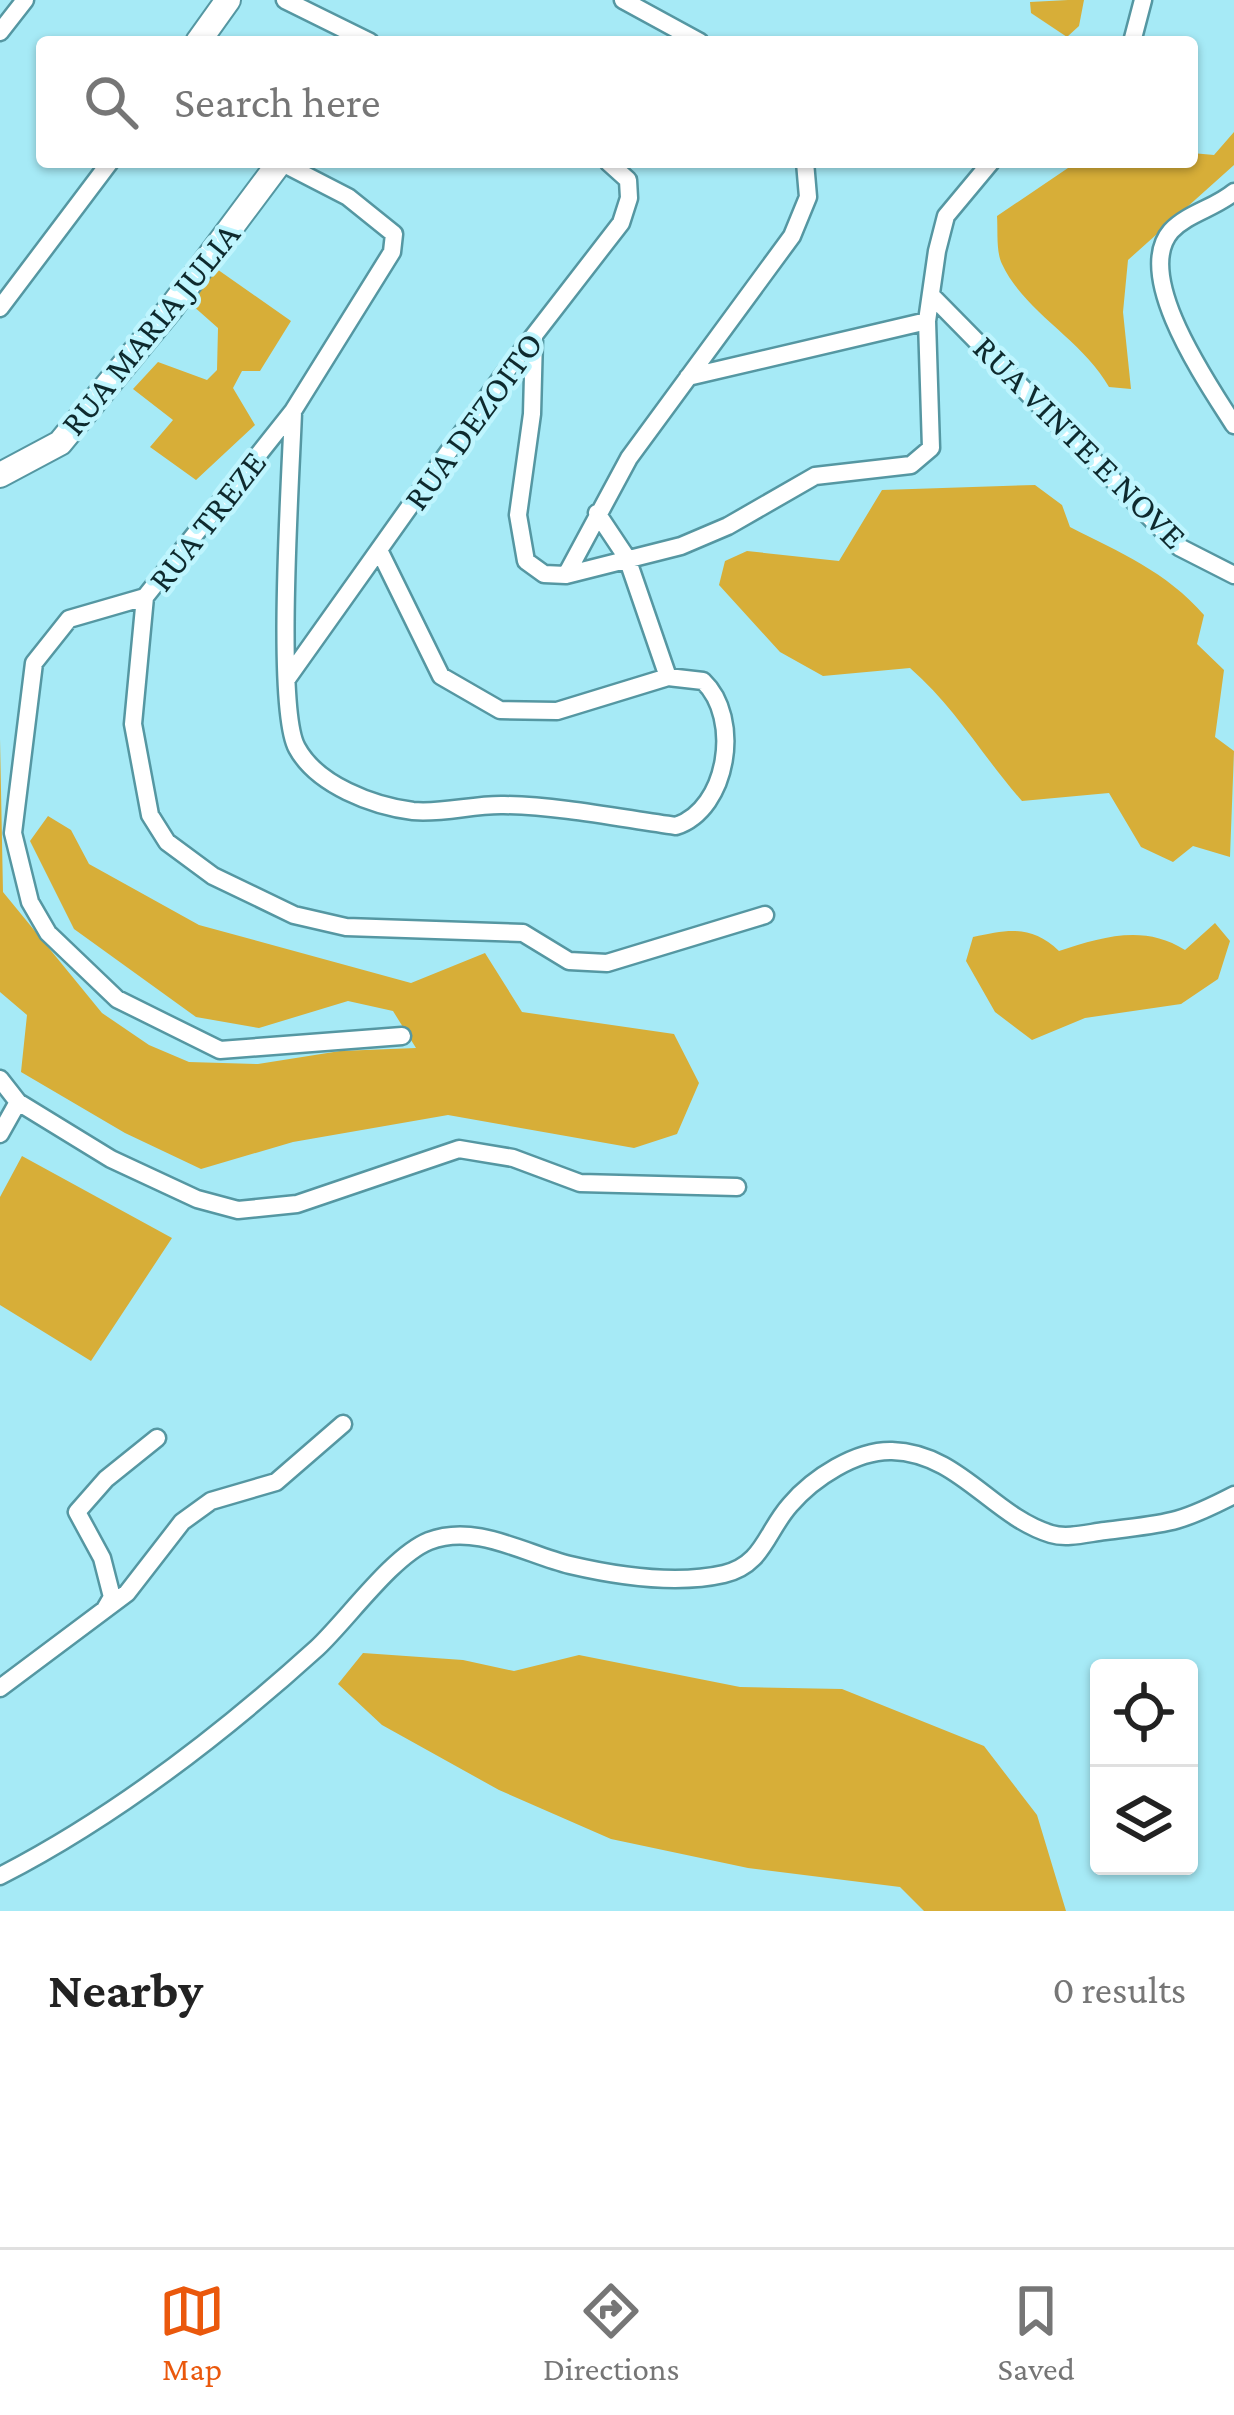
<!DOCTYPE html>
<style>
:root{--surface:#fff;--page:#f2f2f2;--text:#222;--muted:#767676;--line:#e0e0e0;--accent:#ea580c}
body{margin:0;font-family:"Crimson Pro",serif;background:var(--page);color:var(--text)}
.controls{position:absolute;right:36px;bottom:36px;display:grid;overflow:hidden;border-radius:12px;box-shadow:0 3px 9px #0004}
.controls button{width:108px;height:108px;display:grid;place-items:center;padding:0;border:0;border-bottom:3px solid var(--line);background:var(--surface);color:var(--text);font:60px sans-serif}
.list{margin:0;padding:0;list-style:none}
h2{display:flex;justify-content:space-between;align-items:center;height:156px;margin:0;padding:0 48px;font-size:51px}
h2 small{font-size:39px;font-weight:400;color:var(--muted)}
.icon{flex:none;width:66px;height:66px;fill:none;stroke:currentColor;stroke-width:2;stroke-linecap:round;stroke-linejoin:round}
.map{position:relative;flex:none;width:1234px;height:1911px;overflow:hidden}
.search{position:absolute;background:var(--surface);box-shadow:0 3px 9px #0004;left:36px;right:36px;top:36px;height:132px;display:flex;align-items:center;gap:30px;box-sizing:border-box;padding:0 42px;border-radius:12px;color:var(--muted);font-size:45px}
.sheet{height:336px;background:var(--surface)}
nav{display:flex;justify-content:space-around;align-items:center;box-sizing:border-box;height:168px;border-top:3px solid var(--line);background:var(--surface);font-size:33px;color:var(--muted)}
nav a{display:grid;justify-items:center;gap:6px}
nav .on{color:var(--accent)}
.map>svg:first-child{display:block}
.green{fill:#d7ae38}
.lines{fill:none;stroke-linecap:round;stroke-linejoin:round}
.street-casing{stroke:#5597a2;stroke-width:21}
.secondary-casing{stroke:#5597a2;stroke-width:28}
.street{stroke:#fff;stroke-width:16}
.secondary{stroke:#fff;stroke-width:24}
.labels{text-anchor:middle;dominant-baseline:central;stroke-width:9;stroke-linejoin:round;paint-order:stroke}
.street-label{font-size:36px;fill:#0e2a2e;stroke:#bff5fe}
</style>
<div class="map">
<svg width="1234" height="1911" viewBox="0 0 1234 1911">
<rect width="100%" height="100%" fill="#a6eaf6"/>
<path class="green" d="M1068,0h16l-5,26 -12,11 -36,-24 -1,-11z
M1234,132v33l-106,95 -5,52 8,77 -22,-2c-27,-48 -84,-74 -107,-123 -6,-12 -4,-33 -5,-48l71,-48 1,-6h123v-9l22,2z
M214,267l77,54 -31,50h-18l-9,17 22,37 -59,55 -46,-33 23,-27 -40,-31 25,-27 49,18 10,-10 1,-42 -26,-23z
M1035,485l27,20 8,22c49,25 97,45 134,88l-7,29 27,26 -9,67 19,14 -4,106 -37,-11 -20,16 -32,-15 -32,-54 -87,8c-39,-44 -67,-94 -112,-133l-87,8 -43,-24 -61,-67 6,-24 22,-10 92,10 43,-71z
M0,739l3,153 99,121 47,32 40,17 69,2 82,-13 76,-3 -23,-37 -45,-10 -89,27 -63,-11 -122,-88 -44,-88 18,-25 23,14 18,34 110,61 212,58 74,-30 37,59 152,22 25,49 -22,51 -43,14 -186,-33 -155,27 -92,27 -76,-36 -104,-61 6,-57 -27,-23z
M1215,923l15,18 -12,38 -37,25 -96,14 -53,22 -37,-28 -29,-51 7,-24c36,-8 59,-12 86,14 43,-14 85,-27 126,-1z
M22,1156l150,82 -81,123 -91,-56v-108z
M363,1653l100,7 51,11 65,-16 161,32 102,2 142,57 53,69 29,96h-142l-24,-24 -152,-19 -137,-29 -112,-49 -117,-65 -44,-41z"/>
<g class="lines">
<defs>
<path id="street" d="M285,0l85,42
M623,0l77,42
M0,32l25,-32
M1132,42l11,-42
M282,163l66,34 46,37 -2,18 -99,159 -148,186 -12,127 17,91 17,27 46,34 81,39 52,12 177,6 46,28 38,2 158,-48
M1234,192c-19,16 -46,21 -63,39 -39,45 38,154 63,194
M934,298l245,249 55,28
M0,308l110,-146
M534,338l-2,76 -14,101 8,46 18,13 22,1 115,-29 47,-20 87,-50 96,-11 20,-17 -4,-127 10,-70 9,-35 45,-54
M688,377l239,-56
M293,412c-2,59 -18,297 4,336 20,37 76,58 116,63 30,3 61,-7 91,-6 57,1 115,13 172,21 52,-17 66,-108 27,-145l-35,-4 -111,34 -57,-1 -59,-34 -62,-126
M597,513l30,45 41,119
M566,575l63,-117 163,-222 16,-39 -3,-35
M145,597l-76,22 -35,44 -21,170 17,69 18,31 69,66 103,51 182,-14
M287,679l214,-301 120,-155 8,-25 -1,-18 -20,-18
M0,1079l18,23 93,57 86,40 41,11 59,-6 162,-55 54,9 67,25 157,4
M0,1134l18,-32
M105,1609l7,-12 -10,-39 -25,-46 29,-33 51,-41
M0,1688l127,-95 55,-71 29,-21 65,-19 67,-58
M0,1876c115,-59 221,-141 317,-228 30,-28 75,-92 112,-107 47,-18 96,13 141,24 47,11 106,20 154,9 39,-9 42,-42 66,-69 23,-27 66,-55 102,-54 67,2 100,65 159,83 16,5 37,-1 54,-3 62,-8 71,-6 129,-36"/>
<path id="secondary" d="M198,42l30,-42
M0,475l60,-32 111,-135 109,-146"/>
</defs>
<use href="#street" class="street-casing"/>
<use href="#secondary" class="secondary-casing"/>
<use href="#street" class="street"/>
<use href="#secondary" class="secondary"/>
</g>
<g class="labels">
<g class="street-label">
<text transform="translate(150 329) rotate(-51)">RUA MARIA JULIA</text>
<text transform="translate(473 421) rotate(-54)">RUA DEZOITO</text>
<text transform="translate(1080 442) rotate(45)">RUA VINTE E NOVE</text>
<text transform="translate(207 521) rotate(-52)">RUA TREZE</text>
</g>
</g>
</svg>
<div class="controls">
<button><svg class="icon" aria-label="locate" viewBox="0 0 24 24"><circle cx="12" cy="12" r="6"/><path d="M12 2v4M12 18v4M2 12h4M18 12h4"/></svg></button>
<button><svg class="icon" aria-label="layers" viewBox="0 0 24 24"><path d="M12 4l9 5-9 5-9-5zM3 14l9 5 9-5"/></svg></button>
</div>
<div class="search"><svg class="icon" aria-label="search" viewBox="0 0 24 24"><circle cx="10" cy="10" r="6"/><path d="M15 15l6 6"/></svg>Search here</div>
</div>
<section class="sheet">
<h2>Nearby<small>0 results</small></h2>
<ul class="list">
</ul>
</section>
<nav>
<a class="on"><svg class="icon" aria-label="map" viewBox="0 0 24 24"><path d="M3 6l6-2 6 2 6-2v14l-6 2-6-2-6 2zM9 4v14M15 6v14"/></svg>Map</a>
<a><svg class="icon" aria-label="directions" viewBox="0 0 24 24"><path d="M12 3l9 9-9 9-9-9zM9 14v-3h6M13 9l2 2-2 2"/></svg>Directions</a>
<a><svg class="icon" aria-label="saved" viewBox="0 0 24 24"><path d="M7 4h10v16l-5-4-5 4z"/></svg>Saved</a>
</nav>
